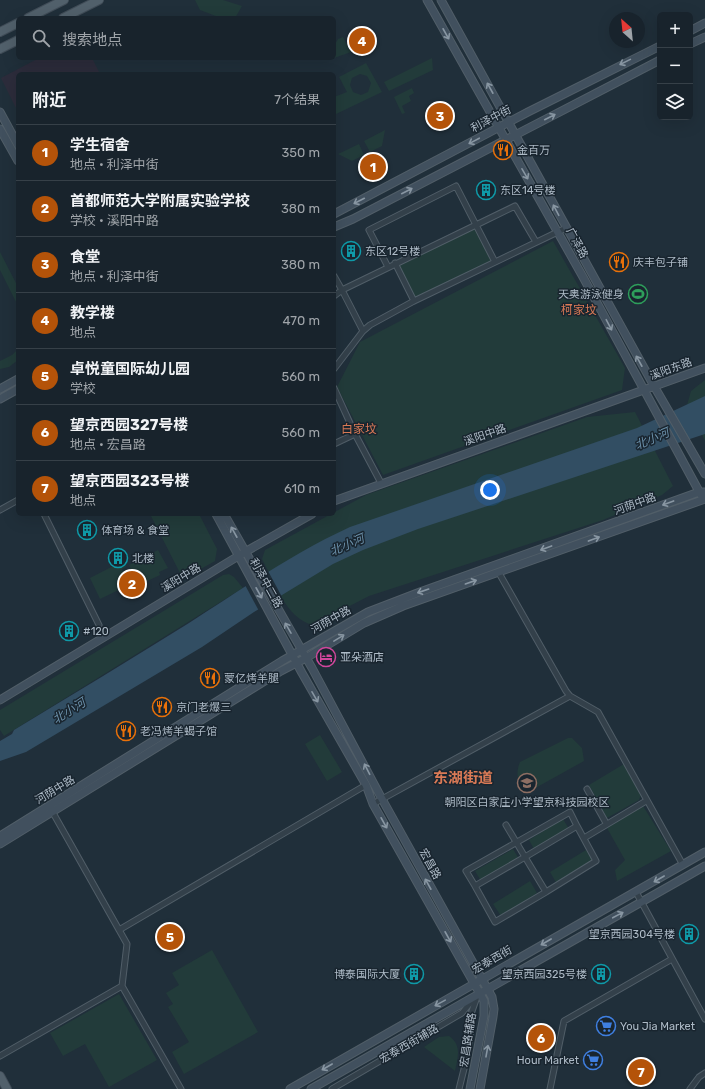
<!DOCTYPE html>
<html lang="zh">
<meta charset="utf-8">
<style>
:root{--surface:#18232c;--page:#212b34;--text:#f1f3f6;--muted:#9fa4a9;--line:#364048;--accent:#b45309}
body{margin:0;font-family:Rubik,"Noto Sans SC",sans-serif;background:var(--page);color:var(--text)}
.controls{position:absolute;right:12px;top:12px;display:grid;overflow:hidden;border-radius:6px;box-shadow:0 4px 16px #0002}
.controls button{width:36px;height:36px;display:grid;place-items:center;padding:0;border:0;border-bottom:1px solid var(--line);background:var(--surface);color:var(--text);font:20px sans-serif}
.compass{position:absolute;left:609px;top:12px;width:36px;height:36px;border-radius:50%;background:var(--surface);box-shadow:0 4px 16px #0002;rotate:333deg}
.you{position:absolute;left:490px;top:490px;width:14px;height:14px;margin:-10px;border:3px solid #fff;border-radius:50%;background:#1a73e8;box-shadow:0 0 0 6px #1a73e833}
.badge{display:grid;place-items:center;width:26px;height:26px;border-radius:50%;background:var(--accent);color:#fff;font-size:13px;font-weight:700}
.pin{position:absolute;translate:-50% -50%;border:2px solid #fff;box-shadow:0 1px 4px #0006}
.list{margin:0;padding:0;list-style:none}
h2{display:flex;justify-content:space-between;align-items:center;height:52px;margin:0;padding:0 16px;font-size:17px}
h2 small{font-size:13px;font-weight:400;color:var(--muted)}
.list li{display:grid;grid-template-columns:26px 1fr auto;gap:12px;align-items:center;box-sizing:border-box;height:56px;padding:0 16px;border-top:1px solid var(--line)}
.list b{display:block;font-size:15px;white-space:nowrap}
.list p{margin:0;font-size:13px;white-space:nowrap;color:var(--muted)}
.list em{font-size:13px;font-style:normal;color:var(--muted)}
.icon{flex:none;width:22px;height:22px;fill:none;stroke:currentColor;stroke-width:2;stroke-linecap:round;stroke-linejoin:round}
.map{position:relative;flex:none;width:705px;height:1089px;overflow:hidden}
.search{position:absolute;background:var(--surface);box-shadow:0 4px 16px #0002;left:16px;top:16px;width:320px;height:44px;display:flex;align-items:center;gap:10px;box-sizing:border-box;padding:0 14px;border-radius:6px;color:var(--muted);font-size:15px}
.panel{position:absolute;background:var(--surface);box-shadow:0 4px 16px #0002;left:16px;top:72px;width:320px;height:444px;border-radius:6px}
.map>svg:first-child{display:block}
.medical{fill:#2c2c3b}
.green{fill:#223b3a;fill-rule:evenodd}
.water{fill:#324e63}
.pier{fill:#202f3a}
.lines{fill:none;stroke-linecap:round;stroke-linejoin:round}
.street-casing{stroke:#515e68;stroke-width:7}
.secondary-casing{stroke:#515e68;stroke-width:9}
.primary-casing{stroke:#404c57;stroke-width:10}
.street{stroke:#33404a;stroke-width:5}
.secondary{stroke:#41505e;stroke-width:7}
.primary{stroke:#51606b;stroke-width:8}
.oneway{stroke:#8896a2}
.labels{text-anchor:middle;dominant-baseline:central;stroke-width:3;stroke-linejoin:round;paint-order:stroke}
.street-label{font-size:11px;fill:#aebbc7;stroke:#19252f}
.poi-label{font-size:11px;fill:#aebbc7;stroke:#19252f;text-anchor:start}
.neighbourhood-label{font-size:12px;fill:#da7a56;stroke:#19252f}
.water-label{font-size:12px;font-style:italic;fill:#6d92ac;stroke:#19252f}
.district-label{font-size:15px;font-weight:bold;fill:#da7a56;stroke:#19252f}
</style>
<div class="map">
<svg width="705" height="1089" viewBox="0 0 705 1089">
<rect width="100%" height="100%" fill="#202f3a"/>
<path class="medical" d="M39,58h53l8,16h-82v38l-17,-34z"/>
<path class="green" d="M195,0h28l19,6 -7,12h-14l-21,-8z
M343,37l8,15 -17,6v-12l4,-7z
M432,58l1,12 -44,21 -5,-9z
M366,63l16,29 -48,23v-18l13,-5 -8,-15zM360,74l7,2 4,7 -3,9 -7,3 -8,-3 -3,-7 2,-7z
M412,88l2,5 -5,3 2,5 -9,5 3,7 -3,1 -8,-17z
M385,130l-3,16 -12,6 -6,-11z
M359,144l5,11 -12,6 -14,-7z
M475,226l18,35 -79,38 -17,-33z
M553,241l72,127 -3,22 -239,85 -46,-88 23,-45z
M0,252l18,35v19l-18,-36z
M18,349v11l-9,7 -9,2v-8l12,-6z
M705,380v61l-18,-36 4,-14z
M635,412l38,74 -11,9 -59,25 -234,76 -56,29c-27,-6 -39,-44 -51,-66l3,-9 101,-55 221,-78z
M150,514h49l18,35 -2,12 -32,18z
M158,550l10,18 -9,4 1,3 -25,12 -6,-11 4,-2 -4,-9z
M123,561l3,6 -4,2 7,16 -29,14 -10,-21z
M229,574l5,3 9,11 -239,148 -4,-6v-20l223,-135z
M320,735l22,37 -15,9 -22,-37z
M568,738h4l10,10 2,13 -54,30c-13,-5 -15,-17 -10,-29z
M624,764l17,31 -2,5 -32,18 -18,-33z
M643,806l28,45 -54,30 -2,-11 10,-10 -18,-32z
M563,819l6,10 -35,20 -5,-9z
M513,849l6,10 -38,22 -6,-10z
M586,850l8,11 -37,23 -7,-12z
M530,881l7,12 -36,23 -8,-12z
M212,950l46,82 -74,42 -12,-22 17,-10 -21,-35 5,-3 -7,-11 13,-8 -7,-12z
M119,994l38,66 -48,27 -24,-43 -22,12 -13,-23z
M449,1036c13,9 9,21 6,35l-31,-24 15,-10z"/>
<path class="water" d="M705,396v38l-287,95 -55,21 -30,14 -79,48 -52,35 -176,105 -26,9v-20l12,-7 2,-4c58,-35 117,-71 175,-107 53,-34 104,-70 161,-96l287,-99z"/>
<path class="pier" d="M267,569l15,28 -23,14 -14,-26z"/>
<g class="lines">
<defs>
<path id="street" d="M395,263l19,38
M388,267l-19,-37 87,-44 20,39 39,-19 21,36
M334,276l8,14 -8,6
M363,331l-21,-41 134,-65 19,37
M334,369l29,-38 7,-6 44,-24 152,-73
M334,388l21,46 26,49
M334,444l21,-10
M0,510l18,-10
M44,514l55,111
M499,573l67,118 4,5 28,16 85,153
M587,789l19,34
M373,804l197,-108
M52,811l75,133 -5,42 59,103
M506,825l19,32 -50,29 20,36 51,-30
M577,826l19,35 -50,31 -21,-35z
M584,838l62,-37
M475,886l-9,-15 104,-59 7,14
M636,892l69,127
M119,930l247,-145
M0,1056l122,-70
M332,1089l130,-76 13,-16
M459,1089l8,-32 4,-29v-14l6,-17
M550,1089l14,-68 108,-62
M690,1089l9,-12 6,-4"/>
<path id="secondary" d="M427,0l156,277 118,218
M441,0l213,386 51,88
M690,31l15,-8
M690,44l15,-7
M0,112l18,33
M0,129l18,32
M334,214l194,-102 132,-66
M334,227l19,-8 307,-159
M0,389l18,-10
M0,399l18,-10
M334,501l371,-133
M216,514l86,159 64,112 7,19 111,197v15l-14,73
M224,514l88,154 70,131 110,198 2,12 -1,8 -13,72
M0,700l245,-148 67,-38
M0,836l282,-175 86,-49 52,-20 279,-100h6
M0,844l281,-173 25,-13 58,-35 39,-17 302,-107
M290,1089l415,-237
M311,1089l394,-223"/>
<path id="primary" d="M28,18l36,-18
M63,18l36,-18
M0,32l18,-9
M0,49l18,-9
M0,1076l7,13"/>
</defs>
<use href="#street" class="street-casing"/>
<use href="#secondary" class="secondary-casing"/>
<use href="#primary" class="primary-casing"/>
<use href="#street" class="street"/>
<use href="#secondary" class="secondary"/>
<use href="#primary" class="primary"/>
</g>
<defs><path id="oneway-shaft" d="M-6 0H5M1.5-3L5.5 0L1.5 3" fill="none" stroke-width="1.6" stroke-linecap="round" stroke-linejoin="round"/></defs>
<g class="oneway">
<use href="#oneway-shaft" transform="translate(446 34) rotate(61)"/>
<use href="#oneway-shaft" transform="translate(625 62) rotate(154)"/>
<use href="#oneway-shaft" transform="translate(490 88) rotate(-119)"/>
<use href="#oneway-shaft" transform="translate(550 117) rotate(-27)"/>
<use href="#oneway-shaft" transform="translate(474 141) rotate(152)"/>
<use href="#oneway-shaft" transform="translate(525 174) rotate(60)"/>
<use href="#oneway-shaft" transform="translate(407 191) rotate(-27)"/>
<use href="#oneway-shaft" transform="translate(359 201) rotate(153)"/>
<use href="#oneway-shaft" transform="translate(556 210) rotate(-118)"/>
<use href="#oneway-shaft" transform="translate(609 325) rotate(62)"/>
<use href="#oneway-shaft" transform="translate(639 361) rotate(-119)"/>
<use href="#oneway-shaft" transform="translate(668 503) rotate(160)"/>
<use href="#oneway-shaft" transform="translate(234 532) rotate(-119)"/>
<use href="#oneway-shaft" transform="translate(594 539) rotate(-20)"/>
<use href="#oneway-shaft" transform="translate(546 548) rotate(160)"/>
<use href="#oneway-shaft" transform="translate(471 582) rotate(-19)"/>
<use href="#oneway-shaft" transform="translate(423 591) rotate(161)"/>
<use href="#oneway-shaft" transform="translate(259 593) rotate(61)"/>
<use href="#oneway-shaft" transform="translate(288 628) rotate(-120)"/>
<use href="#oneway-shaft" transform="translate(339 638) rotate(-31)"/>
<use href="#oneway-shaft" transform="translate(315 697) rotate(60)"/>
<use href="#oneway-shaft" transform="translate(367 769) rotate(-117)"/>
<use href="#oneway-shaft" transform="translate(384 823) rotate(61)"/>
<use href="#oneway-shaft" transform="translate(659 879) rotate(150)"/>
<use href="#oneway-shaft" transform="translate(428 884) rotate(-119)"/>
<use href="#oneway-shaft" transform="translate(618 915) rotate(-28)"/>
<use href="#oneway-shaft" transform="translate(448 937) rotate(61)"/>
<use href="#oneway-shaft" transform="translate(546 942) rotate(150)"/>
<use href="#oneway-shaft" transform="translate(440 1003) rotate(151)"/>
<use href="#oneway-shaft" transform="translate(487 1051) rotate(-80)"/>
<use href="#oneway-shaft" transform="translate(327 1067) rotate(150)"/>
</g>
<defs>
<symbol id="restaurant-ring" viewBox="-11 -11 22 22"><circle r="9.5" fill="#19252f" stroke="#e8710a" stroke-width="1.5"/><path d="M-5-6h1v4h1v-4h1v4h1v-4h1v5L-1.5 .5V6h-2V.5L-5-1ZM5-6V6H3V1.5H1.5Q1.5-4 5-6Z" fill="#e8710a"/></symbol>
<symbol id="building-ring" viewBox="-11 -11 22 22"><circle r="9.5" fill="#19252f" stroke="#0f9aa8" stroke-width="1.5"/><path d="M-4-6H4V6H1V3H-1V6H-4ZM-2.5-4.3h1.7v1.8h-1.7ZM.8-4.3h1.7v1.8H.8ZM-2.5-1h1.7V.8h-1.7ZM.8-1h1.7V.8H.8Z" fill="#0f9aa8"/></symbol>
<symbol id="stadium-ring" viewBox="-11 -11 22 22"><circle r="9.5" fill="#19252f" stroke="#2e9e5b" stroke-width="1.5"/><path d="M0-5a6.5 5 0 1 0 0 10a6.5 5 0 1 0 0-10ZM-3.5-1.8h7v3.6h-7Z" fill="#2e9e5b"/></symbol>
<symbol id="hotel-ring" viewBox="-11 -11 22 22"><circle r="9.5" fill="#19252f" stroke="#d1479c" stroke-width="1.5"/><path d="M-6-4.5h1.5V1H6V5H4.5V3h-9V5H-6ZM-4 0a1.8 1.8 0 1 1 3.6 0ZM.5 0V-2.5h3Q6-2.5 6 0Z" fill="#d1479c"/></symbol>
<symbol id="school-ring" viewBox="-11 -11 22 22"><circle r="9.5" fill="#19252f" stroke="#8d6e63" stroke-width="1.5"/><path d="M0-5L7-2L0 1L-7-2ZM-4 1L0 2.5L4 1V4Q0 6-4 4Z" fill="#8d6e63"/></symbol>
<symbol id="supermarket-ring" viewBox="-11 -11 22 22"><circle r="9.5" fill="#19252f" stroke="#3f7fe0" stroke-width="1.5"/><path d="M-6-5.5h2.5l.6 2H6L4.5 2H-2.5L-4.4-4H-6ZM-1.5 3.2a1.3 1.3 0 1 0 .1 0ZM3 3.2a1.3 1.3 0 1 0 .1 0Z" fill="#3f7fe0"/></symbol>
</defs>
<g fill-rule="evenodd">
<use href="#restaurant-ring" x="492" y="139" width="22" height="22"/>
<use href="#building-ring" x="475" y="179" width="22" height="22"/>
<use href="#building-ring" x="340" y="240" width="22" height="22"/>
<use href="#restaurant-ring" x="608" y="251" width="22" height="22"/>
<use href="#stadium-ring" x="627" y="283" width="22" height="22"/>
<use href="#building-ring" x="76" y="519" width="22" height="22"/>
<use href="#building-ring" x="107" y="547" width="22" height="22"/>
<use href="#building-ring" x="58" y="620" width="22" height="22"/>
<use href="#hotel-ring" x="315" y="646" width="22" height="22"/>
<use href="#restaurant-ring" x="199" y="667" width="22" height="22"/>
<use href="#restaurant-ring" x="151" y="696" width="22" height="22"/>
<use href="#restaurant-ring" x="115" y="720" width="22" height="22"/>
<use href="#school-ring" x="516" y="772" width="22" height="22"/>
<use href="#building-ring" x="678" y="923" width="22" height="22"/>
<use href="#building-ring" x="403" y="963" width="22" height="22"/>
<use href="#building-ring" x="590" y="963" width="22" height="22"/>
<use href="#supermarket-ring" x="595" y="1015" width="22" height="22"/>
<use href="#supermarket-ring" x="582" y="1049" width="22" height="22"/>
</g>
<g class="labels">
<g class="street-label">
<text transform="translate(491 119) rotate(-28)">利泽中街</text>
<text transform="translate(577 243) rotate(61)">广泽路</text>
<text transform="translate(671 369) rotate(-20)">溪阳东路</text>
<text transform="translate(485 435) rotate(-19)">溪阳中路</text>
<text transform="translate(635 504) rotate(-20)">河荫中路</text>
<text transform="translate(181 578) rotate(-31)">溪阳中路</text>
<text transform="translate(266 583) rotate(61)">利泽中二路</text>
<text transform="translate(331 620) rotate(-29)">河荫中路</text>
<text transform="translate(55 790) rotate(-31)">河荫中路</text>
<text transform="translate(430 864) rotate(61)">宏昌路</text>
<text transform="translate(492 960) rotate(-30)">宏泰西街</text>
<text transform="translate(468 1040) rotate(-81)">宏昌路辅路</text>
<text transform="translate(409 1044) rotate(-30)">宏泰西街辅路</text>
</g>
<g class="poi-label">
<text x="517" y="150">金百万</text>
<text x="500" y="190">东区14号楼</text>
<text x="365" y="251">东区12号楼</text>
<text x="633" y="262">庆丰包子铺</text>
<text x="624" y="294" text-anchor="end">天奥游泳健身</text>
<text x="101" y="530">体育场 &amp; 食堂</text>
<text x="132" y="558">北楼</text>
<text x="83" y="631">#120</text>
<text x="340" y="657">亚朵酒店</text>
<text x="224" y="678">蒙亿烤羊腿</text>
<text x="176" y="707">京门老爆三</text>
<text x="140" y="731">老冯烤羊蝎子馆</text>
<text x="527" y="802" text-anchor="middle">朝阳区白家庄小学望京科技园校区</text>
<text x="675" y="934" text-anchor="end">望京西园304号楼</text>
<text x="400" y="974" text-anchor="end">博泰国际大厦</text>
<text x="587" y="974" text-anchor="end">望京西园325号楼</text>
<text x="620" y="1026">You Jia Market</text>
<text x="579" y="1060" text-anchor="end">Hour Market</text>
</g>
<g class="neighbourhood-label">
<text x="579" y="310">柯家坟</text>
<text x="359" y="429">白家坟</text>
</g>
<g class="water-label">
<text transform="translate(652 439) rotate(-23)">北小河</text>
<text transform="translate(347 545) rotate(-23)">北小河</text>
<text transform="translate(69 711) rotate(-32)">北小河</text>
</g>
<g class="district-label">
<text x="463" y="778">东湖街道</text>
</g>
</g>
</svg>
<div class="controls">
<button>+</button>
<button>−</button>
<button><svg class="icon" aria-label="layers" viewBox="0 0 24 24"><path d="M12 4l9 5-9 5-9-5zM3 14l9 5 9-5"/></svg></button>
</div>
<svg class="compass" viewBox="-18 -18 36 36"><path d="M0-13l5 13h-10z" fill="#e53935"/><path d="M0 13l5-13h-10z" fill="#9fa4a9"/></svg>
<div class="you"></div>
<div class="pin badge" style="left:373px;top:167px">1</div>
<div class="pin badge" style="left:132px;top:584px">2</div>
<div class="pin badge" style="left:440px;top:116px">3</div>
<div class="pin badge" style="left:362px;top:41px">4</div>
<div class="pin badge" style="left:170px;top:937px">5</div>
<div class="pin badge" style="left:541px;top:1038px">6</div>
<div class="pin badge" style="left:641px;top:1072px">7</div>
<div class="search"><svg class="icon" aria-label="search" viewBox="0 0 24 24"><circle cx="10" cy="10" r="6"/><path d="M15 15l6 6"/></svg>搜索地点</div>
<section class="panel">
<h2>附近<small>7个结果</small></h2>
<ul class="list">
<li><span class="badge">1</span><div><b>学生宿舍</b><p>地点 · 利泽中街</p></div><em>350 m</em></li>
<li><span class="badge">2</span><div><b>首都师范大学附属实验学校</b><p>学校 · 溪阳中路</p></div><em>380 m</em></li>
<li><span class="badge">3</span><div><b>食堂</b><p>地点 · 利泽中街</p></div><em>380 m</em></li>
<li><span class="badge">4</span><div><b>教学楼</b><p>地点</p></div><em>470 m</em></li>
<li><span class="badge">5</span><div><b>卓悦童国际幼儿园</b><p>学校</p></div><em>560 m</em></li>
<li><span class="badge">6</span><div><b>望京西园327号楼</b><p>地点 · 宏昌路</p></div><em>560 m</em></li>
<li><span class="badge">7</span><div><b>望京西园323号楼</b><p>地点</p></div><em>610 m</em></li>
</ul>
</section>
</div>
